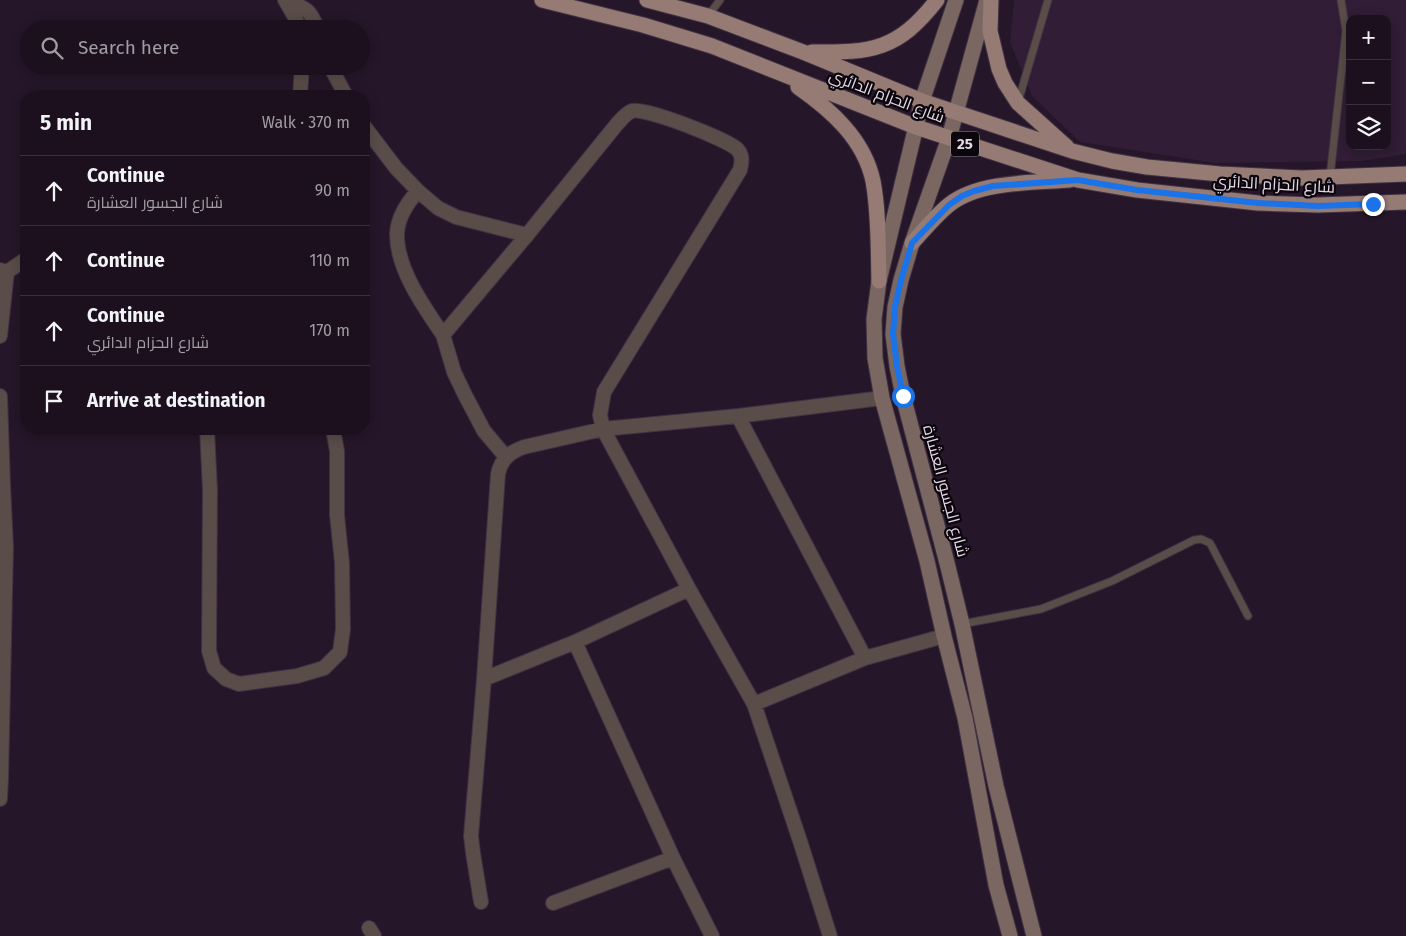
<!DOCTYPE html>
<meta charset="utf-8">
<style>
:root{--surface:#1c101f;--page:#251928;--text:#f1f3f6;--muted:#a09da4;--line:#3a303d}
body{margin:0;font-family:"Fira Sans",Cairo,sans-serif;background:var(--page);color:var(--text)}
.controls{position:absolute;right:15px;top:15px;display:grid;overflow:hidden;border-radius:10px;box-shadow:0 2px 12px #0003}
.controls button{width:45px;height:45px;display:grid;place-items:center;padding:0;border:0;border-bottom:1px solid var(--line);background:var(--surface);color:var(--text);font:25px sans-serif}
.stop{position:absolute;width:15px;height:15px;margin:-11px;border:4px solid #1a73e8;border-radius:50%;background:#fff}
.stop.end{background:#1a73e8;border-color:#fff;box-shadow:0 1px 5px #0008}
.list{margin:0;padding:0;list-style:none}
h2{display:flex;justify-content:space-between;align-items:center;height:65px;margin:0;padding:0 20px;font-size:21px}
h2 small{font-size:16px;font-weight:400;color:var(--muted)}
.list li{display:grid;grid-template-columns:32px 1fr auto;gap:15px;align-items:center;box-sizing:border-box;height:70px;padding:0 20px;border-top:1px solid var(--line)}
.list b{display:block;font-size:19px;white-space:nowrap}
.list p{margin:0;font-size:16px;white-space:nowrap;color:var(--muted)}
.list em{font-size:16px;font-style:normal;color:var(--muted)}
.icon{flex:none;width:28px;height:28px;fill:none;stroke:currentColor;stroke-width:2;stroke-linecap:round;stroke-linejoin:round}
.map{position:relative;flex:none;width:1406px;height:936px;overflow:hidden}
.search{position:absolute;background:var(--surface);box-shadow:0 2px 12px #0003;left:20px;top:20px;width:350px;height:55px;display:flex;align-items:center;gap:12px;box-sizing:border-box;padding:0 18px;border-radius:28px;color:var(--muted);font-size:19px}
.panel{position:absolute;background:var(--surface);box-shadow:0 2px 12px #0003;left:20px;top:90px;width:350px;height:345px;border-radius:20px}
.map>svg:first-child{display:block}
.built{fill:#311d35;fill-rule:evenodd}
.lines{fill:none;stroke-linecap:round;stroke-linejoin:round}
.lane-casing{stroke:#403143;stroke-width:9}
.street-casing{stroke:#403143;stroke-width:16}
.secondary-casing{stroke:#403143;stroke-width:17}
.primary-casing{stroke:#403143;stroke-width:17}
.lane{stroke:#594c49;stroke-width:7}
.street{stroke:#594c49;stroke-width:14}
.secondary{stroke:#7b6761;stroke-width:15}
.primary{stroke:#957b74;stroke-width:15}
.route{stroke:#1a73e8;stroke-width:6}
.labels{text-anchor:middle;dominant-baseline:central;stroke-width:4.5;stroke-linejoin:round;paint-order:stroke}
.shield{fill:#0b050c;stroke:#a299a4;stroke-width:1}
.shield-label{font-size:15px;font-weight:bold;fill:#e3d8e5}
.street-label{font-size:16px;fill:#e3d8e5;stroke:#0b050c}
</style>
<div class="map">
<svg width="1406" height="936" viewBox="0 0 1406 936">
<rect width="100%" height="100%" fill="#251629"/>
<path class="built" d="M1014,0h392v154l-44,7 -147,2 -135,-21 -48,-46 -22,-54zM1350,19h37v127h-37z"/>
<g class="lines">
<defs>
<path id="lane" d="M708,16l12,-16
M1018,102l30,-102
M1330,177l16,-146 -5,-31
M962,624l79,-15 71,-28 82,-41 7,-1 9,4 38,73"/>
<path id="street" d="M285,0l11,19 3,10
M287,1c18,7 24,8 30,28
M330,66l16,30
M300,96l2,-30
M364,126l32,42 22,23 20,17 18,9 71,18
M418,191c-10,11 -20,26 -21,42 -1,35 27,74 46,102
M0,270l7,2 19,-13
M0,336l7,-64
M0,396l3,88
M738,416l127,242
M207,429l3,61 -1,161 5,17 12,11 13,5 58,-8 27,-8 16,-16 3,-23 -1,-66 -5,-48v-64l-4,-22
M506,457l-22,-26 -19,-36 -11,-23 -11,-37 84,-100 90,-111c4,-4 9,-11 15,-13 13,-4 94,28 105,38 6,6 5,13 3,21l-136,222 -4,23 3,14 86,160 65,115 46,137 30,95
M0,482l3,2 3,63 -5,232 -1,20
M575,642l98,216 39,78
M484,679l91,-37 114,-53
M754,704l111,-46 79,-22
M481,902l-8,-49 -2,-17 13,-157 14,-205c3,-15 12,-22 26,-27l79,-18 135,-13 144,-18
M553,903l120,-45
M369,928l5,8"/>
<path id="secondary" d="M956,0l-34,101 -43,180 -5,38 1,39 7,40 45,163 17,75 21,82 31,167 14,51
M987,0l-38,138 -37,105 -11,37 -6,27 -2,27 4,32 6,30 44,167 15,61 34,162 38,150"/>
<path id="primary" d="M542,0l101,25 69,21 204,81 162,53 59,10 121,13 60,2 88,-3
M647,0l61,16 95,36 119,49 150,50 40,10 35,6 73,7 82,4 104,-4
M991,0l-1,31 9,38 6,14 13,20 49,44
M812,52c60,1 86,-2 125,-52
M798,87c33,23 66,52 75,94 6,32 5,67 6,100
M912,243c12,-13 24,-28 38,-39 30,-23 82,-21 120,-24"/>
</defs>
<use href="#lane" class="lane-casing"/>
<use href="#street" class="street-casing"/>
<use href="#secondary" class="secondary-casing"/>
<use href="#primary" class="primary-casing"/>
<use href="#lane" class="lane"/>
<use href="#street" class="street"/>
<use href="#secondary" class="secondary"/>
<use href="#primary" class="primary"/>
</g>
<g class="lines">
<path class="route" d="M903,396l-6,-30 -4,-32 2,-27 6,-27 11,-37 37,-38 13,-9 12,-5 19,-5 85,-6 59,10 121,13 60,3 55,-2"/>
</g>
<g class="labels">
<rect class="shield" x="951" y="131.5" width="28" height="25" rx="4"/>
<g class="shield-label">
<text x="965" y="144">25</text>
</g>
<g class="street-label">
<text transform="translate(887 96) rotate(21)">شارع الحزام الدائري</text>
<text transform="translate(1274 184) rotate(3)">شارع الحزام الدائري</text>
<text transform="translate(946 491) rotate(75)">شارع الجسور العشارة</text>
</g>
</g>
</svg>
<div class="controls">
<button>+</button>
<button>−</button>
<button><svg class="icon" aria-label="layers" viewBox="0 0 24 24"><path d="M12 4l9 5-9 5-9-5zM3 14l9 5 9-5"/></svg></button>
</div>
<div class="stop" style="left:903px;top:396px"></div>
<div class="stop end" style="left:1373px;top:204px"></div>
<div class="search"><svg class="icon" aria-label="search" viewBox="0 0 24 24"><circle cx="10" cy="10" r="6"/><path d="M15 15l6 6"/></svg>Search here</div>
<section class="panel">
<h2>5 min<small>Walk · 370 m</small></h2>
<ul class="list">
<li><svg class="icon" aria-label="ahead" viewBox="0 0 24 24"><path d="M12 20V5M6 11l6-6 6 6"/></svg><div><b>Continue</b><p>شارع الجسور العشارة</p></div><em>90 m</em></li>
<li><svg class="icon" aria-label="ahead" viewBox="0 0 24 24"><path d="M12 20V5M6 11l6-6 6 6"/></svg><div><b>Continue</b></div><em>110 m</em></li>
<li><svg class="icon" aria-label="ahead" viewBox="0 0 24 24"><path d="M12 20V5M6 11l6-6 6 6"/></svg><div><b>Continue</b><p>شارع الحزام الدائري</p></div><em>170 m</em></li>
<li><svg class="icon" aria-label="arrive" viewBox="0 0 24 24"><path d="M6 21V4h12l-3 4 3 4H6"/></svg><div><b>Arrive at destination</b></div></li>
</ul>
</section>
</div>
